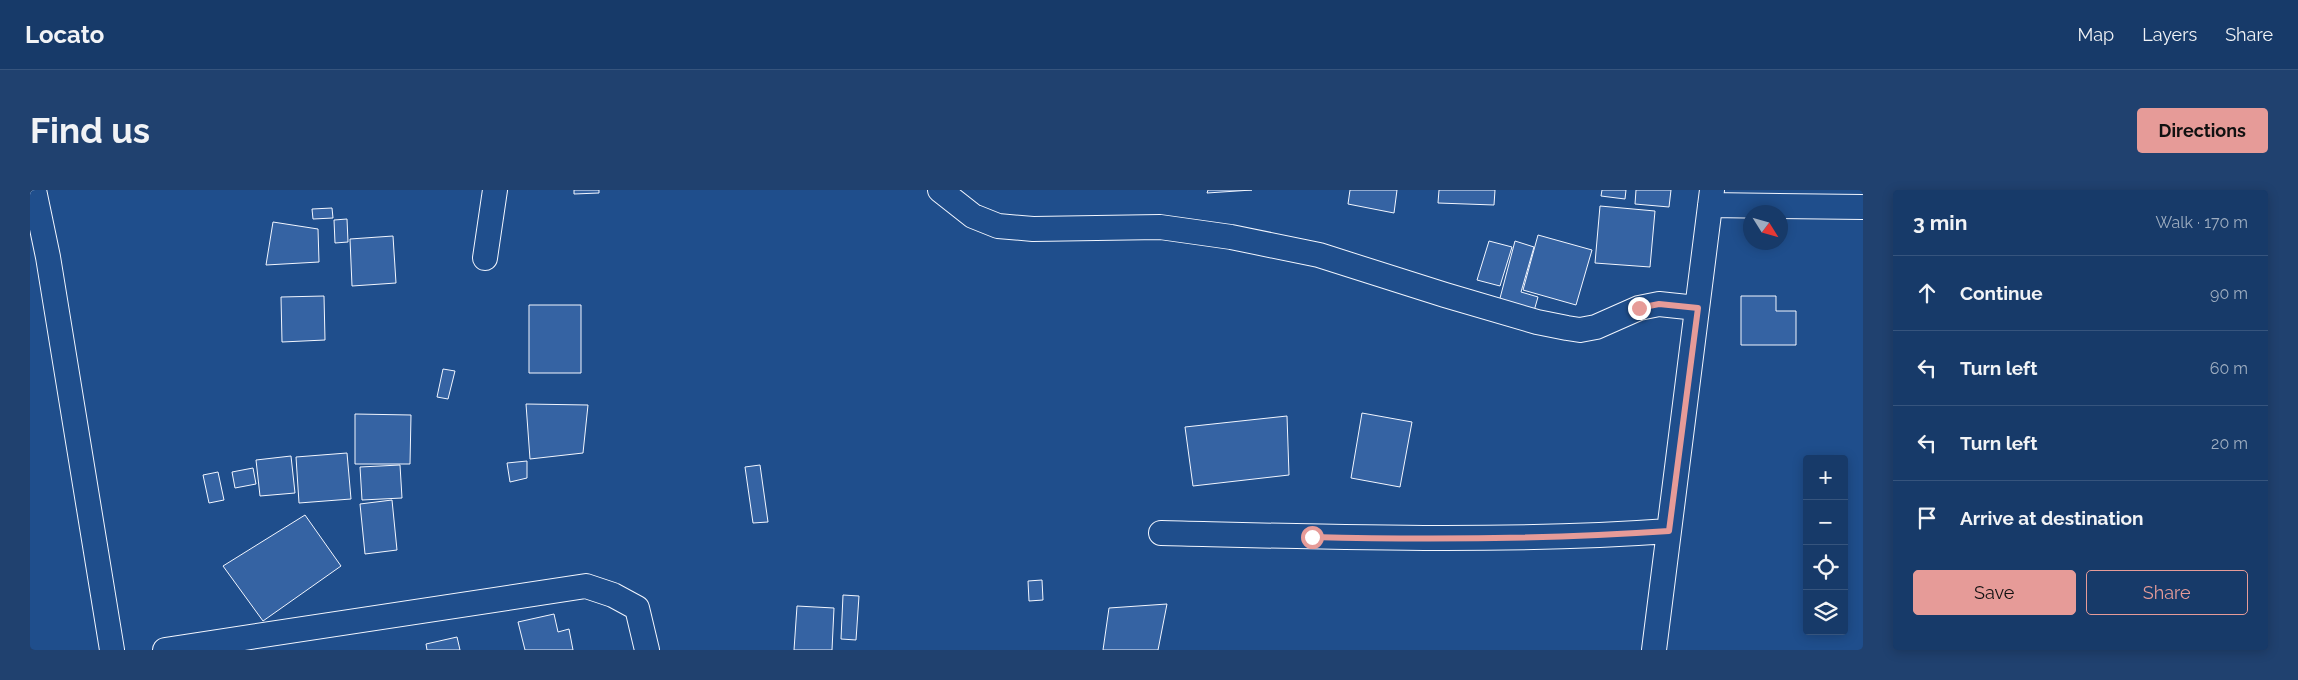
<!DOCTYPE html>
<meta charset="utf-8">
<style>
:root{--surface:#173a69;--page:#20416f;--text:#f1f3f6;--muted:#9eadc0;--line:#36547d;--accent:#e69b98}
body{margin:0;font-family:Raleway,sans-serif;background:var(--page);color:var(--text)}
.controls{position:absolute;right:15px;bottom:15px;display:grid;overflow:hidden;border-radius:5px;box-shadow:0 2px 12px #0003}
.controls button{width:45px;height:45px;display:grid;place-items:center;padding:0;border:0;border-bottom:1px solid var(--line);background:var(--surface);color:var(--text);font:25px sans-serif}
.compass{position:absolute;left:1713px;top:15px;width:45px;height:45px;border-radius:50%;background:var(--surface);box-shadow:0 2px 12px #0003;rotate:127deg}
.stop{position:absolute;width:15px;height:15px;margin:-11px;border:4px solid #e69b98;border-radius:50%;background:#fff}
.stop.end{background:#e69b98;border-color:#fff;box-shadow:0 1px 5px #0008}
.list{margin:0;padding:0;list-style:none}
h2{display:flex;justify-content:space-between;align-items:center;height:65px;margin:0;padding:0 20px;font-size:21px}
h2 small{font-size:16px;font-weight:400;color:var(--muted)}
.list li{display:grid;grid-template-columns:32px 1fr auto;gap:15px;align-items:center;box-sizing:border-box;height:75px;padding:0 20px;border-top:1px solid var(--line)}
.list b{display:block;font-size:19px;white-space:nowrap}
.list em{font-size:16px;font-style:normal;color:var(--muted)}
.actions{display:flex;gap:10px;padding:15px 20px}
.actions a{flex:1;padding:11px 0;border:1px solid var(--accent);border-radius:5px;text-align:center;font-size:18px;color:var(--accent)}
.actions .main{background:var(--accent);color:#111}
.icon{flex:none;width:28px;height:28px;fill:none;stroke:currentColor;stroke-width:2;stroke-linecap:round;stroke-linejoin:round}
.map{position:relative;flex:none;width:1833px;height:460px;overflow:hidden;border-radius:5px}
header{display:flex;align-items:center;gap:30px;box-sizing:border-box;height:70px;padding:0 25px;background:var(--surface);border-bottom:1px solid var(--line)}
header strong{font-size:24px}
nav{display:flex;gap:28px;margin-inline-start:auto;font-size:18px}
.intro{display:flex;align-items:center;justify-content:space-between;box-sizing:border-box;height:120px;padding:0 30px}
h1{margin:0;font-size:35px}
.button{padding:12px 22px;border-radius:5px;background:var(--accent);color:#111;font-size:18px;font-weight:700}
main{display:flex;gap:30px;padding:0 30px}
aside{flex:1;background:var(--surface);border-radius:5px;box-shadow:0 2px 12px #0003}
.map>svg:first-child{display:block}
.building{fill:#3563a3;stroke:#f2f6ff}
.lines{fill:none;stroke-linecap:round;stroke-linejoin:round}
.minor-casing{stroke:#f2f6ff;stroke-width:26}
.minor{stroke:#1f4e8c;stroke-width:24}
.route{stroke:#e69b98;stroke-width:6}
</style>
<header>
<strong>Locato</strong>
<nav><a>Map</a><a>Layers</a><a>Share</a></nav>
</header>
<div class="intro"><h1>Find us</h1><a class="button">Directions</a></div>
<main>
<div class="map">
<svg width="1833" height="460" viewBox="0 0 1833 460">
<rect width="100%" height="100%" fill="#1f4e8c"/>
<path class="building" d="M544,0h25v3l-25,1z
M1178,0h44l-45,3z
M1320,0h47l-3,23 -46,-9z
M1409,0h56l-1,15 -56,-2z
M1572,0h24l-1,9 -24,-3z
M1606,0h35l-2,17 -34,-3z
M1570,16l55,5 -5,56 -55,-4z
M302,18l1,10 -20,1 -1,-10z
M317,29l1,23 -13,1 -1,-23z
M243,32l45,7 1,33 -53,3z
M1508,45l54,15 -16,55 -53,-15z
M363,46l3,47 -44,3 -2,-47z
M1459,51l23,6 -12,39 -23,-6z
M1485,51l19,6 -13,45 17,5 -4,14 -35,-9z
M294,106l1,44 -43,2 -1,-45z
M1711,106h35v15h20v34h-55z
M499,115h52v68h-52z
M413,179l12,2 -7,28 -11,-2z
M496,214l62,1 -5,48 -53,6z
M1332,223l50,9 -12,65 -49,-9z
M325,224l56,1 -1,49h-55z
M1257,226l2,59 -96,11 -8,-59z
M317,263l4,46 -52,4 -3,-46z
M261,266l4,37 -35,3 -4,-36z
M497,271v17l-17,4 -3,-19z
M370,275l2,33 -40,2 -2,-33z
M730,275l8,57 -15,1 -8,-56z
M223,278l3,16 -21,4 -3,-16z
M188,282l6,28 -15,3 -6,-28z
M362,310l5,50 -32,4 -5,-50z
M275,325l36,51 -78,55 -40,-55z
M1012,390l1,20 -14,1 -1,-20z
M813,405l16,1 -3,44 -15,-1z
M1137,414l-9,46h-55l6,-42z
M767,416l37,2 -2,42h-38z
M524,424l4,18 11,-3 4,21h-48l-7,-28z
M427,447l3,13h-33l-1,-6z"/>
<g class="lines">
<defs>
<path id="minor" d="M4,0l14,67 64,393
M910,0l33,26 25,10 35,3 127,-2 71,10 88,18 126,40 92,27 30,6 13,2 16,-3 43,-19 20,-4 38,4
M1680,15l153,2
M455,68l10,-68
M1131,343c169,4 339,10 508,-2
M135,460l421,-64 27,9 24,13 10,42
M1624,460l58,-460"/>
</defs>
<use href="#minor" class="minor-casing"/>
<use href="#minor" class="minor"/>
</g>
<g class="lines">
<path class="route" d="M1282,347c118,3 238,2 357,-6l29,-223 -39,-4 -20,4"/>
</g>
</svg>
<div class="controls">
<button>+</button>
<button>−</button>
<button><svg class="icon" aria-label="locate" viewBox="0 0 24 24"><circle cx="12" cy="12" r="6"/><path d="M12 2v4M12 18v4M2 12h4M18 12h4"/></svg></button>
<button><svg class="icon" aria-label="layers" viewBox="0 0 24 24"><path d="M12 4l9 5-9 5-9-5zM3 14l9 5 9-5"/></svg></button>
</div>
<svg class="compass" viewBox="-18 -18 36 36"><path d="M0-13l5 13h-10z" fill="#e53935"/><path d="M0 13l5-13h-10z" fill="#9eadc0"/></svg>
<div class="stop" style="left:1282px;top:347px"></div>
<div class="stop end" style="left:1609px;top:118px"></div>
</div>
<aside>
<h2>3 min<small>Walk · 170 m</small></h2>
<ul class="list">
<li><svg class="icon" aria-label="ahead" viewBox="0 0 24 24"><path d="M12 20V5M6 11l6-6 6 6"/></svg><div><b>Continue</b></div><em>90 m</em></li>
<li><svg class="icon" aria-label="left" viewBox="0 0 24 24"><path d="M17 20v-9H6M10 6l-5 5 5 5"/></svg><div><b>Turn left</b></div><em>60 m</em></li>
<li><svg class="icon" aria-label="left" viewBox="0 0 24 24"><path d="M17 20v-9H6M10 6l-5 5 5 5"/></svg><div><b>Turn left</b></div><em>20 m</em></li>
<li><svg class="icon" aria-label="arrive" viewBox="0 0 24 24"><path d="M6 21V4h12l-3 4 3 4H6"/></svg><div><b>Arrive at destination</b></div></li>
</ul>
<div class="actions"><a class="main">Save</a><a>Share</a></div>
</aside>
</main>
